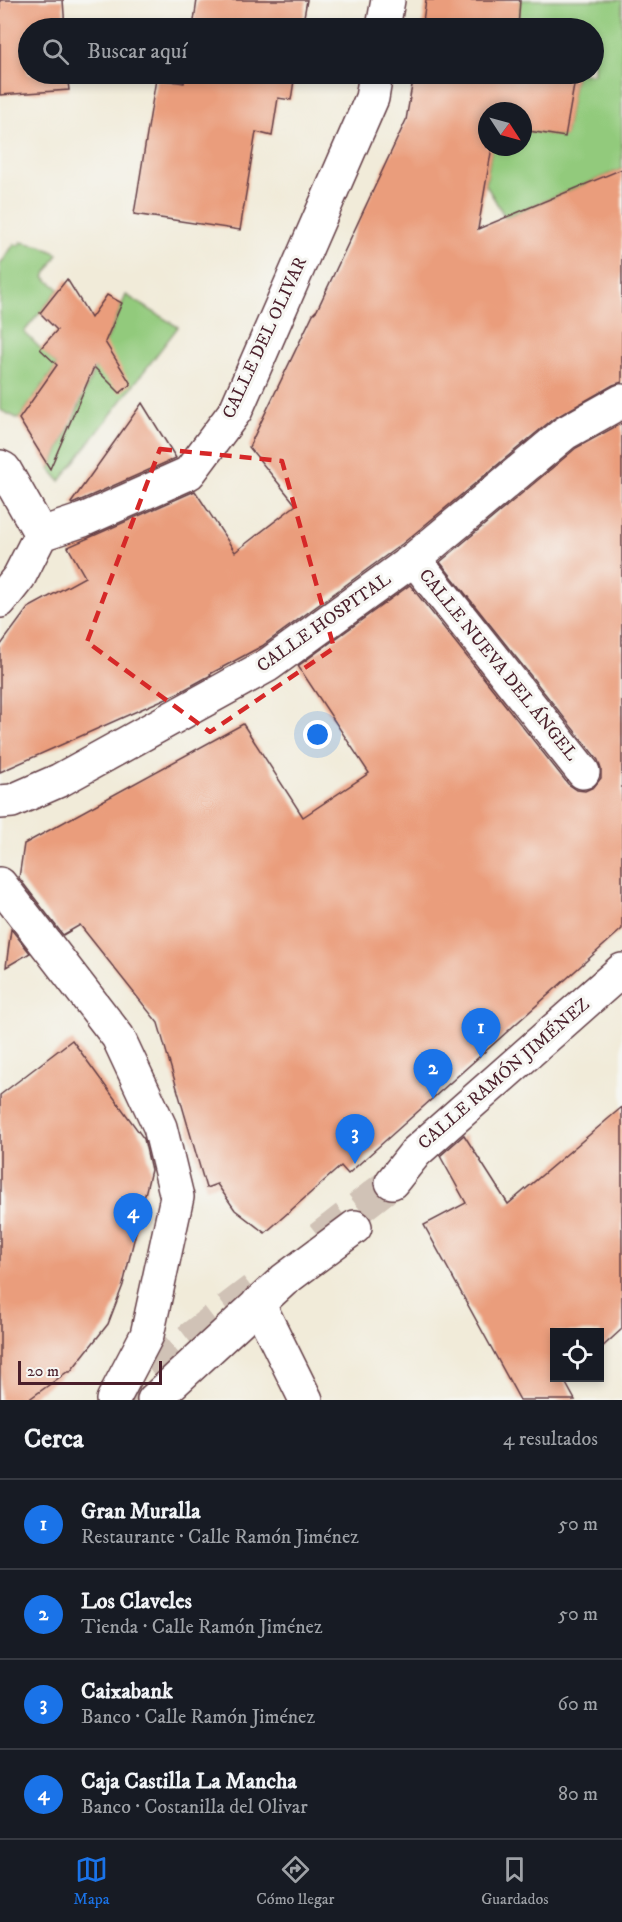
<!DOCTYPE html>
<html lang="es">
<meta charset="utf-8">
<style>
:root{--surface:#171b24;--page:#20242c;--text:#f1f3f6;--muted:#9ea1a6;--line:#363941;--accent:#1a73e8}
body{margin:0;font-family:"IM FELL DW Pica",serif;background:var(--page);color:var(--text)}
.controls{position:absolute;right:18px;bottom:18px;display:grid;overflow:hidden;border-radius:0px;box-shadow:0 3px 9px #0003}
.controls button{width:54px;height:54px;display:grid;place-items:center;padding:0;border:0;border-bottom:2px solid var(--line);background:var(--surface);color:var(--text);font:30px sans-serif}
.compass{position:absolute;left:478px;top:102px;width:54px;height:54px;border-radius:50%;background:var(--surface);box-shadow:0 3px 9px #0003;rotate:126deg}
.scale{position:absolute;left:18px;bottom:15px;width:144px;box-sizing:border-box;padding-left:6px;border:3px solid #4a1f2b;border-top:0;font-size:16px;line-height:21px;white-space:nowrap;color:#4a1f2b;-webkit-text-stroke:4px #f6f6f2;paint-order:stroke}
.you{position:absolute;left:318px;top:735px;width:21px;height:21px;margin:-15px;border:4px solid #fff;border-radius:50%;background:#1a73e8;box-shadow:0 0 0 9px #1a73e833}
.badge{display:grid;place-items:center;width:39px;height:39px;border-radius:50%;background:var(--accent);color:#fff;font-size:20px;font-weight:700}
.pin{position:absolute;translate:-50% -50px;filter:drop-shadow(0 2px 3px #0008)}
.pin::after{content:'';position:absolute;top:32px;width:21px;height:18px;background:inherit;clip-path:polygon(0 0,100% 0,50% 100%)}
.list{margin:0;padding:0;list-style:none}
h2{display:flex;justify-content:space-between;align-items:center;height:78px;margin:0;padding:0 24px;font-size:26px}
h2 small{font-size:20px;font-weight:400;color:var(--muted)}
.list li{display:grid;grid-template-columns:39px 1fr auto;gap:18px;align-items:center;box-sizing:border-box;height:90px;padding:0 24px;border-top:2px solid var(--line)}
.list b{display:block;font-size:22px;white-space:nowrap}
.list p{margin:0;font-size:20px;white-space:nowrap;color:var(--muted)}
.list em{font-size:20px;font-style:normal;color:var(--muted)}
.icon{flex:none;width:33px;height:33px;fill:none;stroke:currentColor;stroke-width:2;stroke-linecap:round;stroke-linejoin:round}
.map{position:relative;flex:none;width:622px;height:1400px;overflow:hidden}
.search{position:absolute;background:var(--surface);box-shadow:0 3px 9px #0003;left:18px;right:18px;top:18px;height:66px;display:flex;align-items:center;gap:15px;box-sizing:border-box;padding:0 21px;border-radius:33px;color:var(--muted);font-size:22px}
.sheet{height:438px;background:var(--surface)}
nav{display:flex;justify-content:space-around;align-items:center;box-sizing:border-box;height:84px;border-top:2px solid var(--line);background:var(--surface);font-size:16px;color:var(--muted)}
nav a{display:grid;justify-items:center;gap:3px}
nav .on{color:var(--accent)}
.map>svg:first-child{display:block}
.green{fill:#92ca7c;stroke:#6e7454;stroke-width:1.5}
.building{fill:#ea9d7b}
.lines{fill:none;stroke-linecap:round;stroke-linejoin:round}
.tertiary-tunnel{stroke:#d0c2b6;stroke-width:33;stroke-dasharray:33 16;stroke-linecap:butt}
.pedestrian-casing{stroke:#633e45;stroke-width:36}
.minor-casing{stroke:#633e45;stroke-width:36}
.tertiary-casing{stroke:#633e45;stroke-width:36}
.pedestrian{stroke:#fff;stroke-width:33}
.minor{stroke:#fff;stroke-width:33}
.tertiary{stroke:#fff;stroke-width:33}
.marked{fill:none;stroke:#d62828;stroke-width:4.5;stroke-dasharray:12 8;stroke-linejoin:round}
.labels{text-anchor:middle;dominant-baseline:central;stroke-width:6;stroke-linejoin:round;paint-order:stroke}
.street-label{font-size:18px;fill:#4a1f2b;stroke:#f6f6f2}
</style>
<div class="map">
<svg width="622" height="1400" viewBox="0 0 622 1400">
<rect width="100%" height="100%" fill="#f6f6f2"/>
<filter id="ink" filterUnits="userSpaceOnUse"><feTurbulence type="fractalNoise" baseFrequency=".0167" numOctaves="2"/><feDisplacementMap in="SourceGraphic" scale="12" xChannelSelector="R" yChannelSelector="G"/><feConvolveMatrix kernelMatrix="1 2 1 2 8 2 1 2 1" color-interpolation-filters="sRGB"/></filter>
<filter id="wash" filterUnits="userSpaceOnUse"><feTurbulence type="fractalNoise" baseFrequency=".008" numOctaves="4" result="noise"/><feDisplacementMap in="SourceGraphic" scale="24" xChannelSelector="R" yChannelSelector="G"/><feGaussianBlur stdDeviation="1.35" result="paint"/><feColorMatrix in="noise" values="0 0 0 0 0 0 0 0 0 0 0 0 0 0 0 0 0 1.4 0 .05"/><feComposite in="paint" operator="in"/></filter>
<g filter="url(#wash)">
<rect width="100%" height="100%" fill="#f1ebd9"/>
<path class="green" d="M520,0h102v169l-117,48 -19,-32 6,-38h31v-17l42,7 11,-63h18v-46h-76z
M21,242l20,4 17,8 -14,23 15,12 -35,43 33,33 -38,54 -19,-9v-145l14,-21 5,1z
M126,295l52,32 -118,154 -10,-12 23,-49z"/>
<g id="blocks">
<path class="building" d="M0,0h63l2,28h-37v46h39l2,16 -69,5z
M197,0h110l-5,28h-109z
M426,0h94l-2,28h-96z
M186,74h109l-4,26 -13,-2 -6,38 -16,-4 -16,98 -106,-16 22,-135 28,4z
M414,74h162l-11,63 -42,-7v-19h-36v36h5l-14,82 144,-60v213l-9,3 -60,34 -151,125 -140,102 -52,28 1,1 -31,17 -180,80v-126l28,-38 57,-31 -17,-30 127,-56 40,61 61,-47 -47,-58 64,-133 4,-4 89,-190z
M67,279l24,39 16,-23 15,8 -17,39 26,42 -11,9 -26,-26 -44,102 -31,-50 38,-54 -17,-16 17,-19 -17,-17z
M142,403l34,55 -104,46 -1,-1z
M622,423v506l-274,245 -7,-8 -76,67 -30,-23 -18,-26 -11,4 -48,-165 -78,-98 -17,10 -44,-57 5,-34 219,-120 60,93 66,-44 -71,-107 112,-81 158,199 9,6 8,1 9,-4 7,-9v-9l-3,-9 -158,-198 136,-114z
M11,929l19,24 -24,14z
M72,1040l72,99 7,31 -28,115 -15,39 -38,48h-3l-39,28h-28v-305z
M622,1107v222l-22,20v-17h-45v45h12l-3,3 11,20h-55l-96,-175 42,-22 -26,-47 24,-21 44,69z"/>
</g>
</g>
<g filter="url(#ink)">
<use href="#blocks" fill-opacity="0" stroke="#633e45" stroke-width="1.5"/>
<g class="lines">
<path class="tertiary-tunnel" d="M320,1238l72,-56
M111,1400l154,-119"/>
<defs>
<path id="pedestrian" d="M414,559l169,213
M0,884l118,153 42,90 17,70 -30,138 -34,65
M258,1303l48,97
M154,1400l130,-120 71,-53"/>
<path id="minor" d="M383,28l5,-28
M0,467l4,2 37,65
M0,601l19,-24 22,-43 42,-14 106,-47 47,-63 136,-312 4,-24
M0,802l12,-1 48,-21 208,-115 146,-106 151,-126 57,-32"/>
<path id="tertiary" d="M392,1182l24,-30 206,-182"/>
</defs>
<use href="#pedestrian" class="pedestrian-casing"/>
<use href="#minor" class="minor-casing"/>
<use href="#tertiary" class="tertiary-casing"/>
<use href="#pedestrian" class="pedestrian"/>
<use href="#minor" class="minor"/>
<use href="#tertiary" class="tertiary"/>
</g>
</g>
<path class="marked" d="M160,449l122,12 52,187 -124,84 -123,-90z"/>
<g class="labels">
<g class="street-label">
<text transform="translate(265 338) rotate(-65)">CALLE DEL OLIVAR</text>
<text transform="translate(324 623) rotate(-35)">CALLE HOSPITAL</text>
<text transform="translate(498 665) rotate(51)">CALLE NUEVA DEL ÁNGEL</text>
<text transform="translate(504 1074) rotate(-41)">CALLE RAMÓN JIMÉNEZ</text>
</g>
</g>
</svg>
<div class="controls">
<button><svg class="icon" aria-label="locate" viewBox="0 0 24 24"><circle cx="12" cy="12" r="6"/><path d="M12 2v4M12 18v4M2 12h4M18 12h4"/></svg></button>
</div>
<svg class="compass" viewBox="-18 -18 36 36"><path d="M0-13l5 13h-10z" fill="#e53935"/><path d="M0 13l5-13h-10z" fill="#9ea1a6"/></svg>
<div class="scale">20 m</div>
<div class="you"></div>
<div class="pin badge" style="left:481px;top:1058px">1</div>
<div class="pin badge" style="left:433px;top:1099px">2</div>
<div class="pin badge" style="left:355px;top:1164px">3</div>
<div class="pin badge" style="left:133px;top:1243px">4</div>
<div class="search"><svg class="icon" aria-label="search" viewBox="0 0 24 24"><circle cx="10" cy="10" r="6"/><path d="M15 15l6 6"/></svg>Buscar aquí</div>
</div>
<section class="sheet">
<h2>Cerca<small>4 resultados</small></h2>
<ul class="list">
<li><span class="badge">1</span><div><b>Gran Muralla</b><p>Restaurante · Calle Ramón Jiménez</p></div><em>50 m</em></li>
<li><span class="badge">2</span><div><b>Los Claveles</b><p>Tienda · Calle Ramón Jiménez</p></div><em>50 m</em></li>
<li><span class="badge">3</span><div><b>Caixabank</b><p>Banco · Calle Ramón Jiménez</p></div><em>60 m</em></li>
<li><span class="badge">4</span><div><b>Caja Castilla La Mancha</b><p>Banco · Costanilla del Olivar</p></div><em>80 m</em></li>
</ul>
</section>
<nav>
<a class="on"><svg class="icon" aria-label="map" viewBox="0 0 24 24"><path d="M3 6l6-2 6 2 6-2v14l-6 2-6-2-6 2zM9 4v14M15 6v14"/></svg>Mapa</a>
<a><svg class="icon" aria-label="directions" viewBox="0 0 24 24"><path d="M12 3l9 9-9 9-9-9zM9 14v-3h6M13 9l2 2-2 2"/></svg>Cómo llegar</a>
<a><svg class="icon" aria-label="saved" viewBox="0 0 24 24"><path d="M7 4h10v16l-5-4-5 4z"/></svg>Guardados</a>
</nav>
